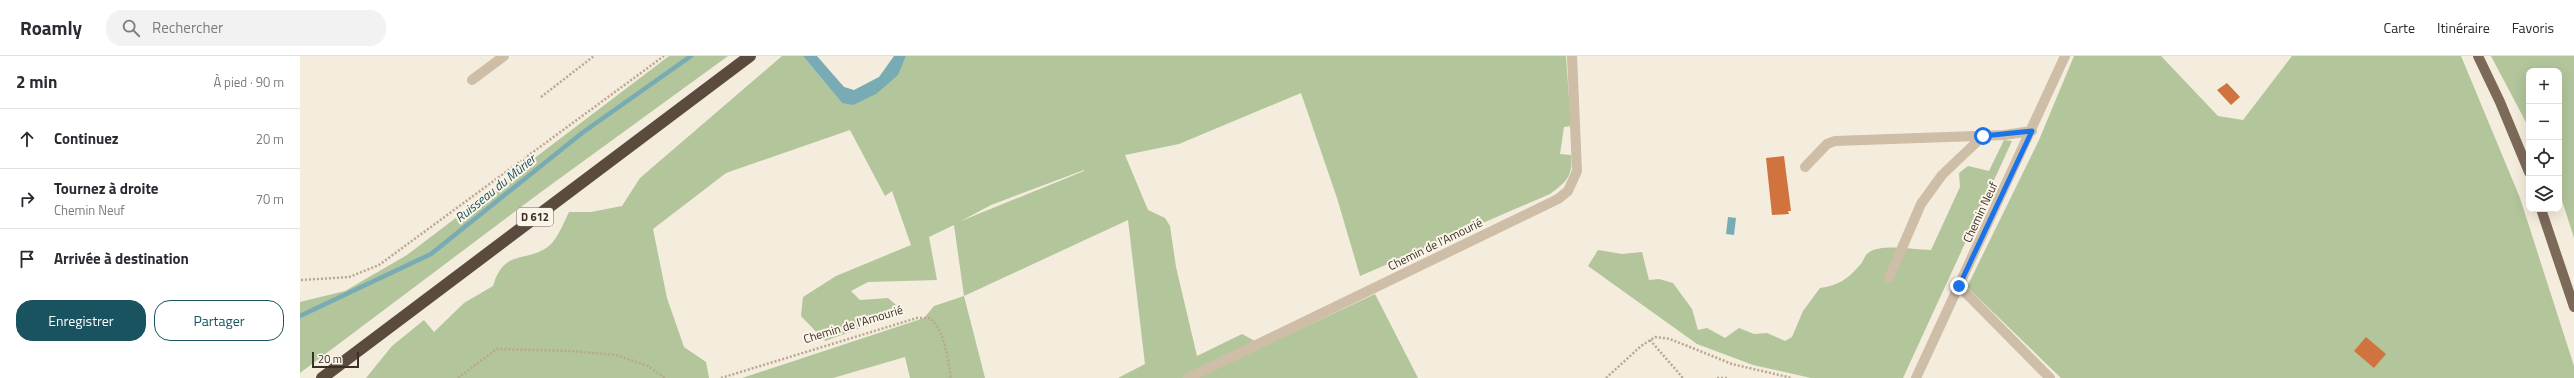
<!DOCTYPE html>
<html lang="fr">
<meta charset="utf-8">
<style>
:root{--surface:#fff;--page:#f2f2f3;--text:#2b2b33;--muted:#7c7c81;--line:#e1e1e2;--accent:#19535f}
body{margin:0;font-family:"Titillium Web",sans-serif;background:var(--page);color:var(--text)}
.controls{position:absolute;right:12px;top:12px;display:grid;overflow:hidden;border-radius:8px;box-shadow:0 4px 16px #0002}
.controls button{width:36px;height:36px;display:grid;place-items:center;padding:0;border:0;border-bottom:1px solid var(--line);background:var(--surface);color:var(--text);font:20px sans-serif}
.scale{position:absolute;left:12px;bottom:10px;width:47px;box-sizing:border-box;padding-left:4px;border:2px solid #3a3028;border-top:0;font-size:11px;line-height:14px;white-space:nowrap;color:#3a3028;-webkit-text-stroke:3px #fbf5e9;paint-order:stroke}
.stop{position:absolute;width:12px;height:12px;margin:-9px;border:3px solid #1a73e8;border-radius:50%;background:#fff}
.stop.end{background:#1a73e8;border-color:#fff;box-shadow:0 1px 4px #0008}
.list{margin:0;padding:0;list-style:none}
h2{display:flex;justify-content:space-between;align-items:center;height:52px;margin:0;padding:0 16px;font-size:17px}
h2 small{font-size:13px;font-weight:400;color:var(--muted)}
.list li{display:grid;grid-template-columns:26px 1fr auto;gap:12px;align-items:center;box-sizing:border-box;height:60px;padding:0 16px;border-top:1px solid var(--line)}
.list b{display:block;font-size:15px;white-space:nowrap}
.list p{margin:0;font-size:13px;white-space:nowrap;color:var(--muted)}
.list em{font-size:13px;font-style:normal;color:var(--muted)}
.actions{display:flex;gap:8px;padding:12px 16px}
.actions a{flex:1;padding:9px 0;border:1px solid var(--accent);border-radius:16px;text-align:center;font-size:14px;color:var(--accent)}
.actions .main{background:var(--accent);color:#fff}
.icon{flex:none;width:22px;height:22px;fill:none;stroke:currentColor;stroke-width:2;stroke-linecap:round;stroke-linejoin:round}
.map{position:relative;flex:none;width:2274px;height:322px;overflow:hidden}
header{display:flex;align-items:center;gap:24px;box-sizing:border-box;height:56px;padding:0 20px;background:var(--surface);border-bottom:1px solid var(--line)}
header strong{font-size:19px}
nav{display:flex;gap:22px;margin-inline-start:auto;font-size:14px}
.search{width:280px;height:36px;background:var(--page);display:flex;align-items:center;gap:10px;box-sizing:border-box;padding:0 14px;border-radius:16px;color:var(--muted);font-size:15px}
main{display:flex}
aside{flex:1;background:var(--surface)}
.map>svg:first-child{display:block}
.green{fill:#b2c59b;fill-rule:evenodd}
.water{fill:#78abb4}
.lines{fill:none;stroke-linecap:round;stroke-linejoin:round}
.stream{stroke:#78abb4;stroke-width:4.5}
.building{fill:#d1733e}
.path{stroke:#baa791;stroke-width:2.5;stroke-dasharray:2 2;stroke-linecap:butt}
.minor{stroke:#cebda7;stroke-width:10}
.major{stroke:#7d6958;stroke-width:10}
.highway{stroke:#5b4b3e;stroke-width:12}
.route{stroke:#1a73e8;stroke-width:5}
.labels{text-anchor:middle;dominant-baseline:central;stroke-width:4;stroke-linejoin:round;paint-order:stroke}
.shield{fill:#fbf5e9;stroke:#746b62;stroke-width:1}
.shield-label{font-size:11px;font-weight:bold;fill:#3a3028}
.street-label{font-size:12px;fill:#3a3028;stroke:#fbf5e9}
.water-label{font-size:13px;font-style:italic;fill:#19535f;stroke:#fbf5e9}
</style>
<header>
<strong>Roamly</strong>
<div class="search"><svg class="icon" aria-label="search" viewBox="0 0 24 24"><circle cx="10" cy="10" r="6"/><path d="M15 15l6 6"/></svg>Rechercher</div>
<nav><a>Carte</a><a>Itinéraire</a><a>Favoris</a></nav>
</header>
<main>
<aside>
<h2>2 min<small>À pied · 90 m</small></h2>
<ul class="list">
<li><svg class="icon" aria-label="ahead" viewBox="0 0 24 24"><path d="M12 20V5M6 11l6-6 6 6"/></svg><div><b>Continuez</b></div><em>20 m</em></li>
<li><svg class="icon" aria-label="right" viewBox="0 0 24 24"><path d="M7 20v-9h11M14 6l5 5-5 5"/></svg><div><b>Tournez à droite</b><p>Chemin Neuf</p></div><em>70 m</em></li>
<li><svg class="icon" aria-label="arrive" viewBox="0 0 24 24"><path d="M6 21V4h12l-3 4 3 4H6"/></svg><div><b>Arrivée à destination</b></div></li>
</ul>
<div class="actions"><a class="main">Enregistrer</a><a>Partager</a></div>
</aside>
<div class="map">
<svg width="2274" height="322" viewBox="0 0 2274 322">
<rect width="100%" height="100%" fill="#f4ecdc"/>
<path class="green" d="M369,0h59l-187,136 -241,181v-71l45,-11 62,-36z
M482,0h21l39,47 56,-30 8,-17h660l5,70 -7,1 -4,27 11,1c2,22 -5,27 -21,39l-190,82 -23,-78 -36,-105 -122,51 -54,11 23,55 17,8 5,8 6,41 21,89 45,-22 22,12 111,-52 43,84h-300l27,-14 -17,-144 -164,76 21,82h-75l-5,-21 -72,21h-91l182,-60 10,-12 30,-10 -10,-71 -25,12 8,43 -69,2 -17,9 9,9 28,-2 16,14 -79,29 -24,-25 2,-19 33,-21 75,-31 -19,-54 -7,5 -35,-66 -124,43 -73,56 14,69 17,49 22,15 3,16h-343l26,-32 32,-26 10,12 30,-29 29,-17c11,-39 35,-22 57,-41 8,-7 14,-23 19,-33h22l31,-6 18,-28zM784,114v1l-123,50 30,-16z
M1774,0h87l57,60 25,4 49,-64h169l59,142 54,168v12h-513l-94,-91 72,-147z
M2191,0h83v182l-15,-47v-120h-30v57z
M1704,84l8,1 -109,237h-92l-58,-13 -56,-21 -109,-78 10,-16 24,4 20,-2 7,28 10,-1 14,4 19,26 6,21 9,-2 18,10 14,-10 15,6 13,-1 18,8 7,-4 11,-26 17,-23c17,-2 28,-9 39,-22 4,-3 5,-10 9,-13 14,-10 45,-3 63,-3l29,-63 -1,-14 9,-7 21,5z"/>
<path class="water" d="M503,0h14l27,31 10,3 25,-13 15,-21h12l-8,19 -22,19 -23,11 -11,-2z
M1428,161l8,1 -2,17 -8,-1z"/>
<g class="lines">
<path class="stream" d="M0,260l131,-62 151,-121 109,-77"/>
</g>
<path class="building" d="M1927,27l13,14 -9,8 -14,-15z
M1484,100l7,55h-3l1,3 -17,1 -6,-57z
M2066,281l20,17 -12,14 -20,-17z"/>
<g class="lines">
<path class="path" d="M241,41l53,-41
M1,224l48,-3 30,-12 285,-209
M1350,284l33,38
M158,322l39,-29 75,2 44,4 32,11 17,12
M421,322l196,-60h13c16,15 17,39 21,60
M1306,322l35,-32 14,-9 15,2 62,25 60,14
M1417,322h11"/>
<path class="minor" d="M172,24l32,-24
M1505,111l22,-23 8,-3 169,-6 28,-4
M1589,222l32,-74 21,-29 41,-39
M1659,230l91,92
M888,322l370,-179 10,-8 9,-20 -5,-115
M1616,322l149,-322"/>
<path class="major" d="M2178,0l22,46 29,70
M2241,153l33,98"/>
<path class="highway" d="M22,322l428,-322"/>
</g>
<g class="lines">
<path class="route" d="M1659,230l73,-155 -49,5"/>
</g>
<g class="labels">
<rect class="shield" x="217" y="152" width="36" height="18" rx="3"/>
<g class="shield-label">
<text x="235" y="161">D 612</text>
</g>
<g class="street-label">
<text transform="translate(1680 156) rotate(-65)">Chemin Neuf</text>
<text transform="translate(1135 188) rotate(-26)">Chemin de l'Amourié</text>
<text transform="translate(553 268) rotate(-17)">Chemin de l'Amourié</text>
</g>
<g class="water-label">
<text transform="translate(195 132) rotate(-39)">Ruisseau du Mûrier</text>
</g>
</g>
</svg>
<div class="controls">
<button>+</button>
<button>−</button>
<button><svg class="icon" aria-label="locate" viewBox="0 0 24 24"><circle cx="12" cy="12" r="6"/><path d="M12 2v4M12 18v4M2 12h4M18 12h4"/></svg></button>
<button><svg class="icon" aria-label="layers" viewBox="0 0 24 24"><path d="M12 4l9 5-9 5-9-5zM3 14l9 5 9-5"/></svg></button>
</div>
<div class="scale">20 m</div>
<div class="stop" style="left:1683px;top:80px"></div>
<div class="stop end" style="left:1659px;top:230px"></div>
</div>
</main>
